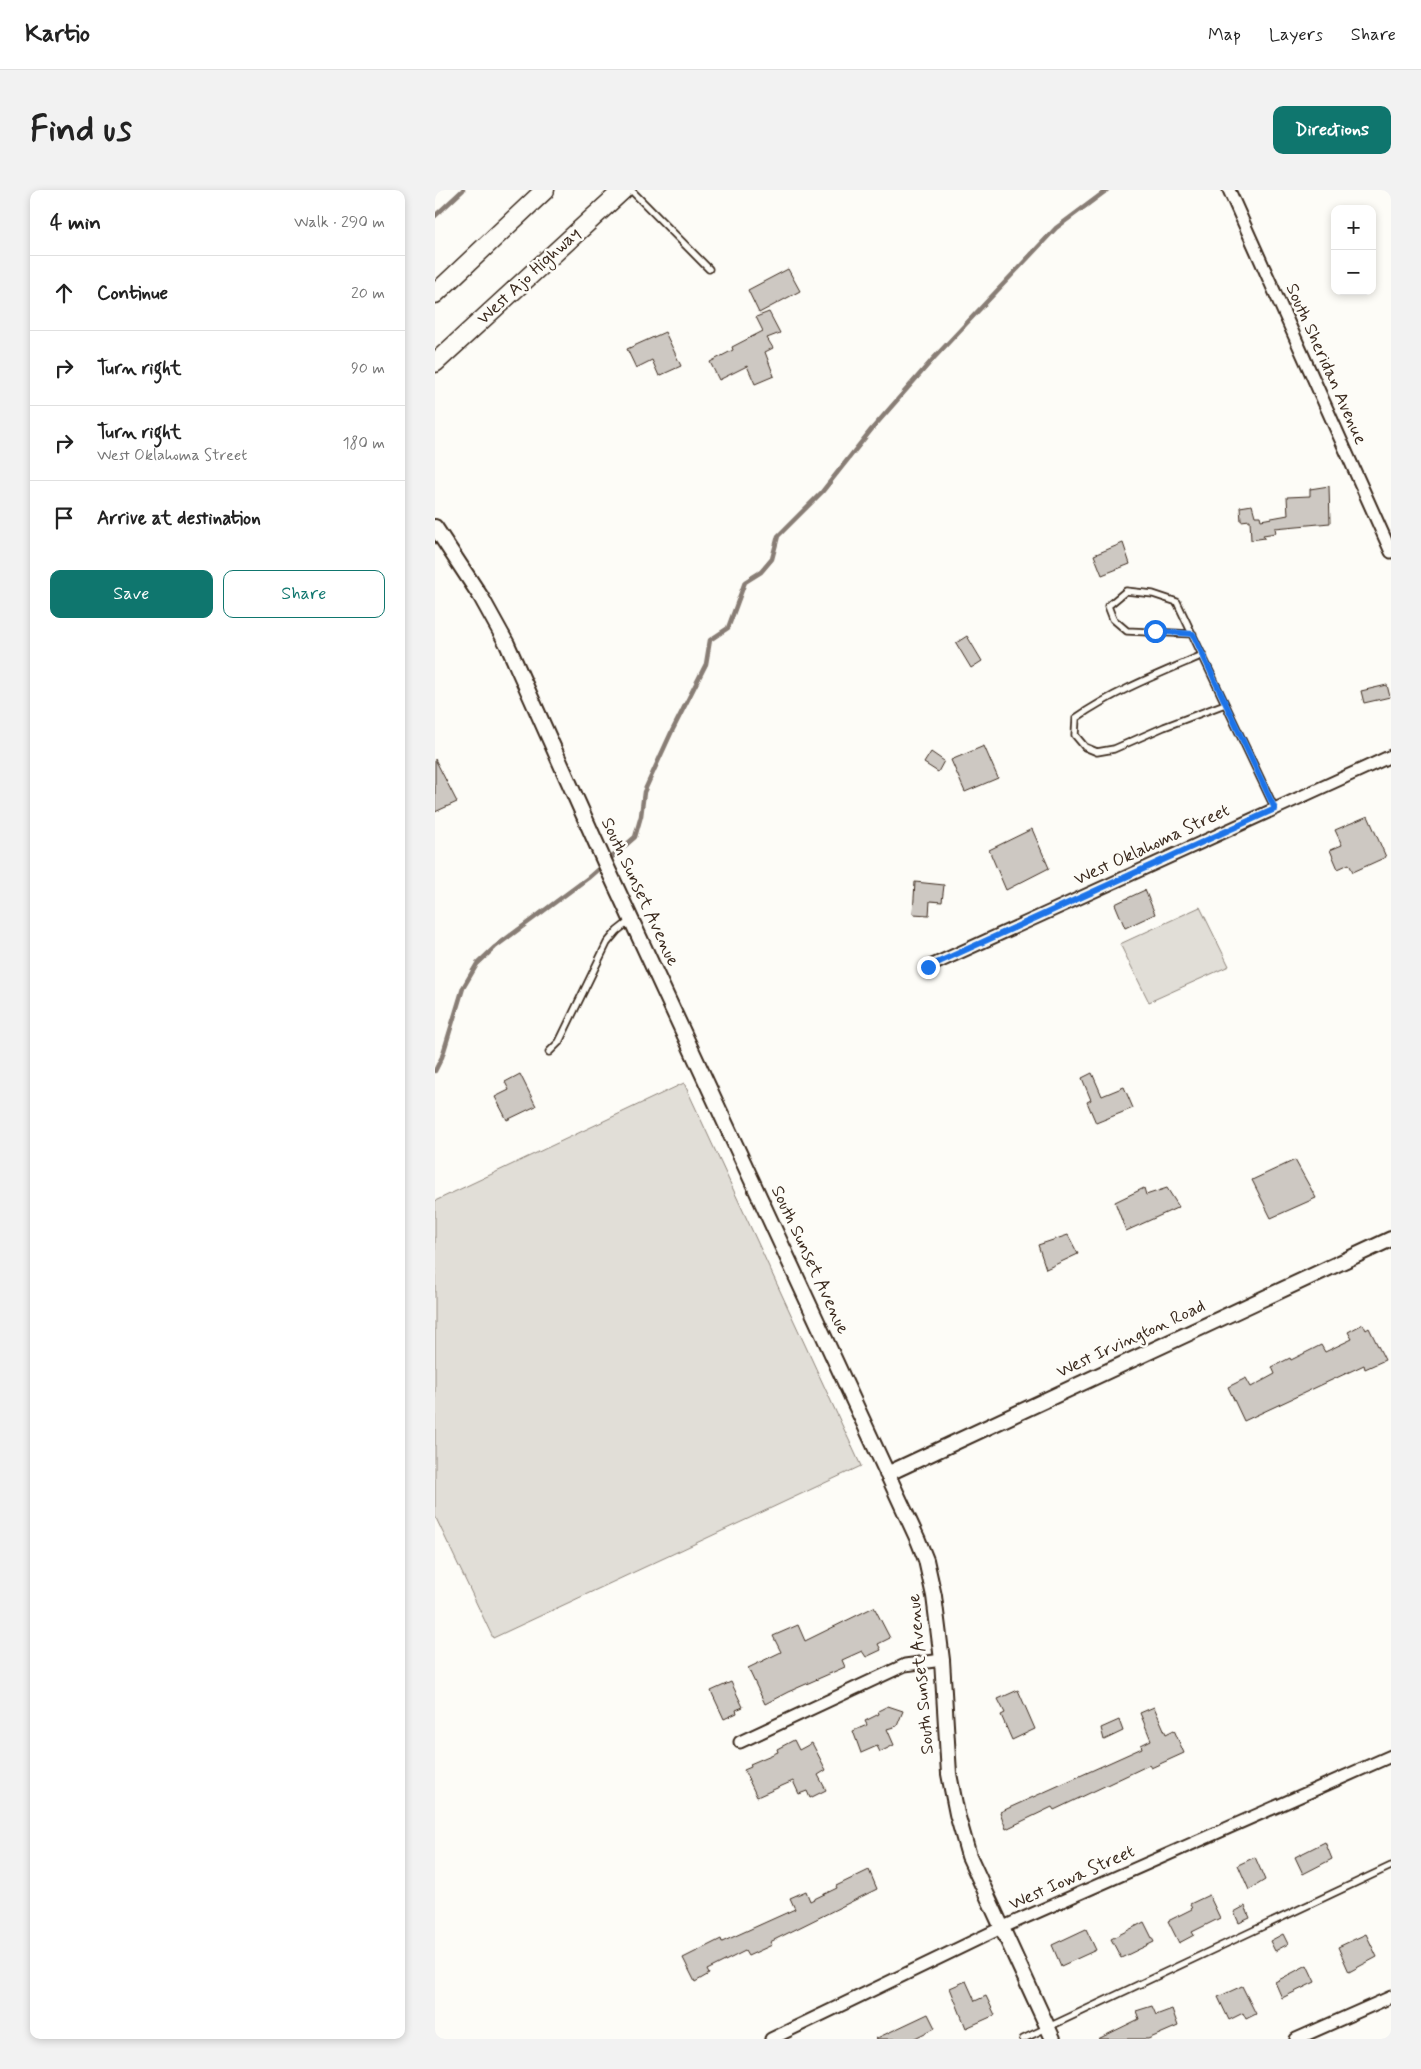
<!DOCTYPE html>
<meta charset="utf-8">
<style>
:root{--surface:#fff;--page:#f2f2f2;--text:#222;--muted:#767676;--line:#e0e0e0;--accent:#0f766e}
body{margin:0;font-family:Mynerve,sans-serif;background:var(--page);color:var(--text)}
.controls{position:absolute;right:15px;top:15px;display:grid;overflow:hidden;border-radius:10px;box-shadow:0 2px 8px #0003}
.controls button{width:45px;height:45px;display:grid;place-items:center;padding:0;border:0;border-bottom:1px solid var(--line);background:var(--surface);color:var(--text);font:25px sans-serif}
.stop{position:absolute;width:15px;height:15px;margin:-11px;border:4px solid #1a73e8;border-radius:50%;background:#fff}
.stop.end{background:#1a73e8;border-color:#fff;box-shadow:0 1px 5px #0008}
.list{margin:0;padding:0;list-style:none}
h2{display:flex;justify-content:space-between;align-items:center;height:65px;margin:0;padding:0 20px;font-size:21px}
h2 small{font-size:16px;font-weight:400;color:var(--muted)}
.list li{display:grid;grid-template-columns:32px 1fr auto;gap:15px;align-items:center;box-sizing:border-box;height:75px;padding:0 20px;border-top:1px solid var(--line)}
.list b{display:block;font-size:19px;white-space:nowrap}
.list p{margin:0;font-size:16px;white-space:nowrap;color:var(--muted)}
.list em{font-size:16px;font-style:normal;color:var(--muted)}
.actions{display:flex;gap:10px;padding:15px 20px}
.actions a{flex:1;padding:11px 0;border:1px solid var(--accent);border-radius:10px;text-align:center;font-size:18px;color:var(--accent)}
.actions .main{background:var(--accent);color:#fff}
.icon{flex:none;width:28px;height:28px;fill:none;stroke:currentColor;stroke-width:2;stroke-linecap:round;stroke-linejoin:round}
.map{position:relative;flex:none;width:956px;height:1849px;overflow:hidden;border-radius:10px}
header{display:flex;align-items:center;gap:30px;box-sizing:border-box;height:70px;padding:0 25px;background:var(--surface);border-bottom:1px solid var(--line)}
header strong{font-size:24px}
nav{display:flex;gap:28px;margin-inline-start:auto;font-size:18px}
.intro{display:flex;align-items:center;justify-content:space-between;box-sizing:border-box;height:120px;padding:0 30px}
h1{margin:0;font-size:35px}
.button{padding:12px 22px;border-radius:10px;background:var(--accent);color:#fff;font-size:18px;font-weight:700}
main{display:flex;gap:30px;padding:0 30px}
aside{flex:1;background:var(--surface);border-radius:10px;box-shadow:0 2px 8px #0003}
.map>svg:first-child{display:block}
.green{fill:#e1ded7;stroke:#8e847a}
.lines{fill:none;stroke-linecap:round;stroke-linejoin:round}
.stream{stroke:#887d74;stroke-width:4.5}
.building{fill:#cdc8c2;stroke:#3b2a1e}
.service-casing{stroke:#3b2a1e;stroke-width:9}
.minor-casing{stroke:#3b2a1e;stroke-width:15}
.tertiary-casing{stroke:#3b2a1e;stroke-width:18}
.primary-casing{stroke:#3b2a1e;stroke-width:21}
.service{stroke:#fdfcf7;stroke-width:5.5}
.minor{stroke:#fdfcf7;stroke-width:11}
.tertiary{stroke:#fdfcf7;stroke-width:14}
.primary{stroke:#fdfcf7;stroke-width:18}
.route{stroke:#1a73e8;stroke-width:6}
.labels{text-anchor:middle;dominant-baseline:central;stroke-width:5;stroke-linejoin:round;paint-order:stroke}
.street-label{font-size:18px;fill:#3b2a1e;stroke:#fdfcf7}
</style>
<header>
<strong>Kartio</strong>
<nav><a>Map</a><a>Layers</a><a>Share</a></nav>
</header>
<div class="intro"><h1>Find us</h1><a class="button">Directions</a></div>
<main>
<aside>
<h2>4 min<small>Walk · 290 m</small></h2>
<ul class="list">
<li><svg class="icon" aria-label="ahead" viewBox="0 0 24 24"><path d="M12 20V5M6 11l6-6 6 6"/></svg><div><b>Continue</b></div><em>20 m</em></li>
<li><svg class="icon" aria-label="right" viewBox="0 0 24 24"><path d="M7 20v-9h11M14 6l5 5-5 5"/></svg><div><b>Turn right</b></div><em>90 m</em></li>
<li><svg class="icon" aria-label="right" viewBox="0 0 24 24"><path d="M7 20v-9h11M14 6l5 5-5 5"/></svg><div><b>Turn right</b><p>West Oklahoma Street</p></div><em>180 m</em></li>
<li><svg class="icon" aria-label="arrive" viewBox="0 0 24 24"><path d="M6 21V4h12l-3 4 3 4H6"/></svg><div><b>Arrive at destination</b></div></li>
</ul>
<div class="actions"><a class="main">Save</a><a>Share</a></div>
</aside>
<div class="map">
<svg width="956" height="1849" viewBox="0 0 956 1849">
<rect width="100%" height="100%" fill="#fdfcf7"/>
<filter id="ink" filterUnits="userSpaceOnUse"><feTurbulence type="fractalNoise" baseFrequency=".02" numOctaves="2"/><feDisplacementMap in="SourceGraphic" scale="10" xChannelSelector="R" yChannelSelector="G"/><feConvolveMatrix kernelMatrix="1 2 1 2 8 2 1 2 1" color-interpolation-filters="sRGB"/></filter>
<g filter="url(#ink)">
<path class="green" d="M765,717l29,59 -80,36 -29,-58z
M249,893l177,383 -368,172 -58,-122v-315z"/>
<g class="lines">
<path class="stream" d="M0,26l28,-26
M0,881l7,-14 21,-69 14,-24 18,-17 93,-69 47,-41 6,-21 3,-24 27,-59 35,-69 4,-24 18,-12 17,-46 16,-10 11,-13 6,-23 44,-44 49,-62 62,-71 123,-131 51,-38"/>
</g>
<path class="building" d="M353,79l12,22 -41,22 -11,-23z
M334,122l11,21 -13,5 6,10 -8,4 9,24 -19,8 -8,-18 -28,14 -9,-18 23,-12 -1,-3 31,-16 -7,-14z
M230,142l16,34 -22,10 -7,-16 -16,8 -9,-19z
M894,296l1,37 -55,5 1,5 -13,2 2,3 -14,2 -1,-20 -9,1 -1,-14 12,-2 3,11h5l1,4 27,-5 -1,-18 23,-1v-7z
M688,353l7,21 -28,11 -8,-20z
M532,446l15,25 -11,7 -15,-25z
M952,495l3,12 -26,6 -3,-12z
M549,556l14,32 -33,14 -14,-32z
M496,562l13,9 -6,11 -14,-9z
M0,569l22,43 -22,10z
M933,626l18,41 -33,15 -4,-8 -11,5 -8,-19 12,-5 -7,-15z
M597,639l17,39 -43,22 -17,-40z
M480,692l29,3 -2,17 -12,-1 -1,14 -16,-1z
M710,700l10,24 -30,14 -10,-24z
M657,883l10,23 22,-9 9,21 -37,15 -9,-21 4,-2 -9,-22z
M85,884l16,32 -29,14 -12,-23 14,-7 -4,-8z
M860,970l21,38 -45,20 -19,-38z
M709,998l2,7 21,-7 12,19 -53,24 -11,-29z
M633,1045l10,19 -32,15 -8,-24z
M928,1134l3,6 3,-2 16,32 -20,9 -1,-4 -120,56 -16,-34 18,-9 5,9 24,-13 -3,-7 18,-9 1,2 30,-15 4,7 27,-13 -4,-7z
M439,1417l16,31 -12,6 3,6 -15,7 -4,-6 -20,9 3,7 -57,25 -23,12 -17,-36 33,-16 -8,-16 25,-11 7,16z
M296,1492l12,25 -7,3 1,3 -13,6 -13,-28z
M583,1500l17,39 -23,11 -11,-25 4,-2 -7,-14z
M453,1516l15,5 -6,15 -10,3 7,16 -14,7 -3,-6 -16,7 -8,-22 14,-6 -2,-4 14,-7 -1,-3z
M719,1517l12,27 8,-4 10,23 -33,15 -2,-3 -95,45 -2,-3 -46,22 -6,-17 142,-64 -1,-3 10,-5 -11,-27z
M684,1530l4,11 -19,9 -3,-12z
M359,1550l5,10 13,-7 14,27 -8,5 8,15 -16,8 -3,-7 -8,3 -6,-13 -36,16 -13,-27 7,-3 -1,-3 28,-12 -1,-3z
M890,1652l7,17 -29,15 -8,-17z
M820,1667l10,23 -16,10 -11,-25z
M434,1680l8,19 -107,53 2,3 -24,11 -3,-5 -38,19 2,4 -14,8 -12,-24 38,-19 1,3 73,-33 -5,-11 16,-7 4,10 27,-13 -1,-2z
M774,1705l11,23 -28,14 2,3 -15,8 -11,-22 24,-12 -2,-5z
M810,1716l5,12 -11,5 -5,-11z
M709,1732l10,20 -33,16 -10,-19z
M651,1739l10,21 -35,16 -9,-21z
M848,1744l5,10 -13,7 -5,-10z
M931,1744l11,23 -28,15 -11,-25z
M872,1775l8,17 -33,16 -7,-16z
M531,1791l9,20 11,-5 9,19 -29,13 -16,-40z
M807,1796l14,28 -10,5 -3,-6 -14,7 -11,-23z
M717,1816l4,9 16,-6 6,17 -30,13h-50l41,-20 -3,-8z
M493,1824l7,14 -22,11h-38z"/>
<g class="lines">
<defs>
<path id="service" d="M196,0l78,79
M758,444l-66,-3 -14,-12 -5,-13 18,-15 27,3 24,8 98,207
M768,465c-44,19 -88,36 -127,63l-1,17 10,12 12,5 17,-3 50,-22 61,-23
M114,862l10,-10 48,-99 10,-12 14,-11
M588,1849l368,-173"/>
<path id="minor" d="M794,0l162,362
M493,777l463,-211
M305,1552l165,-77 37,-5
M336,1849l230,-111 390,-172
M861,1849l95,-42"/>
<path id="tertiary" d="M0,337l46,70 26,47 98,219 313,677 8,20 8,36 8,64 7,114 8,40 12,42 84,183
M452,1284l504,-235"/>
<path id="primary" d="M0,104l110,-104
M0,173l188,-173"/>
</defs>
<use href="#service" class="service-casing"/>
<use href="#minor" class="minor-casing"/>
<use href="#tertiary" class="tertiary-casing"/>
<use href="#primary" class="primary-casing"/>
<use href="#service" class="service"/>
<use href="#minor" class="minor"/>
<use href="#tertiary" class="tertiary"/>
<use href="#primary" class="primary"/>
</g>
</g>
<g class="lines" filter="url(#ink)">
<path class="route" d="M493,777l347,-158 -82,-175 -38,-3"/>
</g>
<g class="labels">
<g class="street-label">
<text transform="translate(94 86) rotate(-43)">West Ajo Highway</text>
<text transform="translate(891 174) rotate(66)">South Sheridan Avenue</text>
<text transform="translate(717 655) rotate(-25)">West Oklahoma Street</text>
<text transform="translate(205 702) rotate(65)">South Sunset Avenue</text>
<text transform="translate(375 1070) rotate(65)">South Sunset Avenue</text>
<text transform="translate(696 1149) rotate(-25)">West Irvington Road</text>
<text transform="translate(486 1484) rotate(-95)">South Sunset Avenue</text>
<text transform="translate(637 1688) rotate(-24)">West Iowa Street</text>
</g>
</g>
</svg>
<div class="controls">
<button>+</button>
<button>−</button>
</div>
<div class="stop" style="left:720px;top:441px"></div>
<div class="stop end" style="left:493px;top:777px"></div>
</div>
</main>
